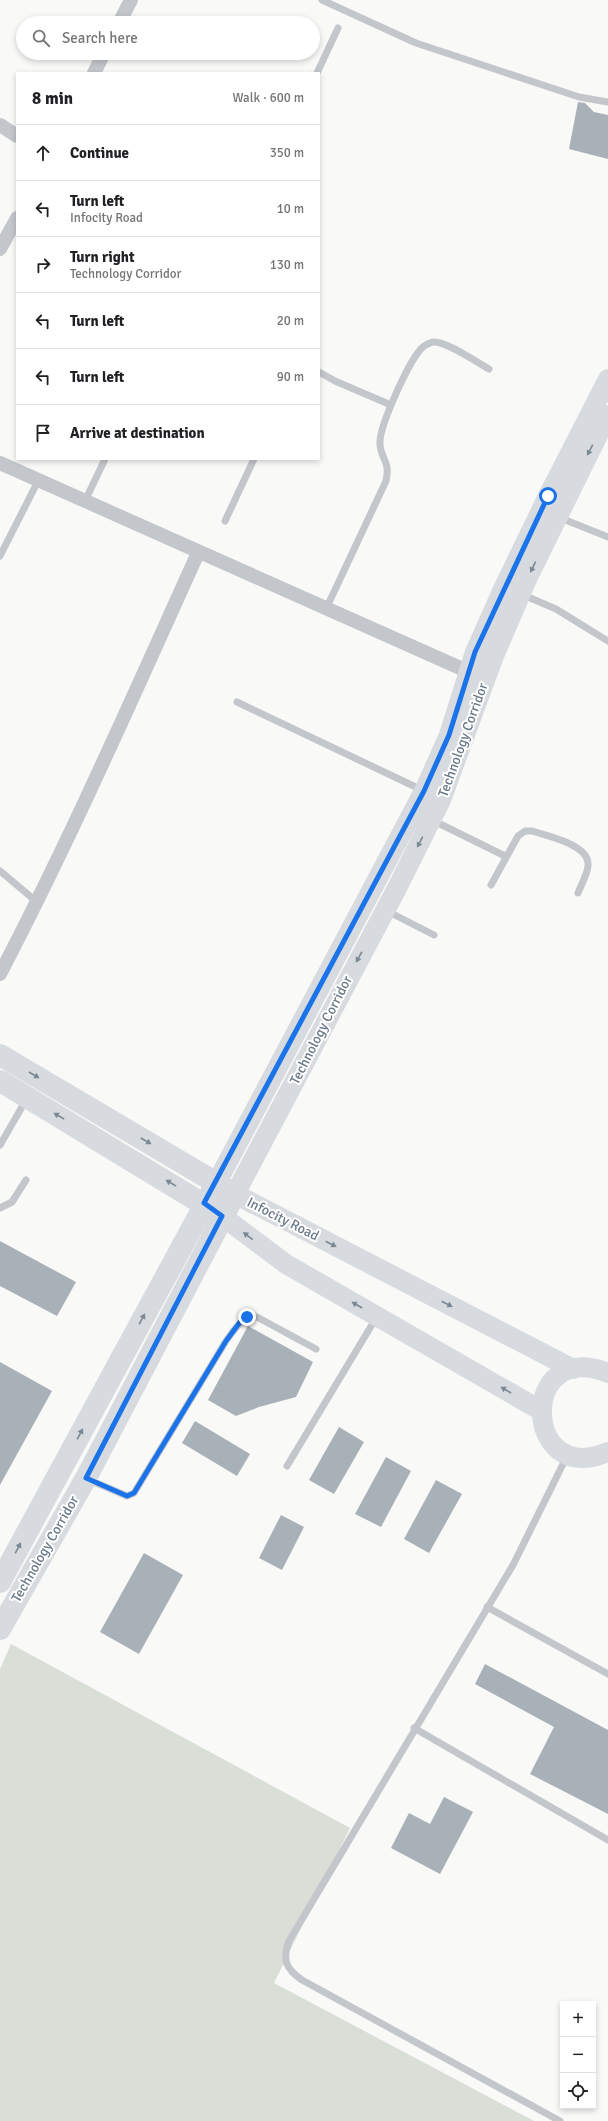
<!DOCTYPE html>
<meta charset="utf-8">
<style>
:root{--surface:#fff;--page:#f2f2f2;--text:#202124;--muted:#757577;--line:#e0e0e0}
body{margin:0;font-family:Signika,sans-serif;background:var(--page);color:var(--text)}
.controls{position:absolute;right:12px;bottom:12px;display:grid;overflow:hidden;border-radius:0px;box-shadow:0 2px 6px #0003}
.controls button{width:36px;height:36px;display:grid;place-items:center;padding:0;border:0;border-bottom:1px solid var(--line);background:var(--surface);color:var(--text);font:20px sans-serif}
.stop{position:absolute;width:12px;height:12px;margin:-9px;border:3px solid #1a73e8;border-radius:50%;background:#fff}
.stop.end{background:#1a73e8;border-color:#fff;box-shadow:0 1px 4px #0008}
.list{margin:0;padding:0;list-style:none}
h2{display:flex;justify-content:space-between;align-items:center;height:52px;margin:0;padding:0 16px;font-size:17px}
h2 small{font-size:13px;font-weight:400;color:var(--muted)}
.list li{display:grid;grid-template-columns:26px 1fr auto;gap:12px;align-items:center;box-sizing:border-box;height:56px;padding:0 16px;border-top:1px solid var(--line)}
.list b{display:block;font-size:15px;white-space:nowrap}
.list p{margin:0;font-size:13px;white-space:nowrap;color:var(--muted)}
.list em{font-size:13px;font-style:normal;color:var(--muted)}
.icon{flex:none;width:22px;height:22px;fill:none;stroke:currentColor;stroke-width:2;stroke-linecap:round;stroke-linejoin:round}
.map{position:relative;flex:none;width:608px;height:2121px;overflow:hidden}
.search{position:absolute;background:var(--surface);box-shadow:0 2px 6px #0003;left:16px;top:16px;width:304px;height:44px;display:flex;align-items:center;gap:10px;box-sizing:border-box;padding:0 14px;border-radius:22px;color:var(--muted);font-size:15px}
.panel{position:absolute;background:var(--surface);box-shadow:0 2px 6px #0003;left:16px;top:72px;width:304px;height:388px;border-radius:0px}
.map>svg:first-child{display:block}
.green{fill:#d9ded6}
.building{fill:#a9b1b8}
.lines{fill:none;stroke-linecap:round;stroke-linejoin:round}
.lane{stroke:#c3c6cb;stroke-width:7}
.street{stroke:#c3c6cb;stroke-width:14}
.secondary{stroke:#d7dbdf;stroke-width:20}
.primary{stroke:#d7dbdf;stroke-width:22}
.oneway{fill:#7a8795}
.route{stroke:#1a73e8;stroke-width:5}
.labels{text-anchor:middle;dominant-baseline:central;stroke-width:4;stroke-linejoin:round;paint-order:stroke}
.street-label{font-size:14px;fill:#697888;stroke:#fff}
</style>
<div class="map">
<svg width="608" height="2121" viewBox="0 0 608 2121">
<rect width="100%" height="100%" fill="#f9f9f7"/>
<path class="green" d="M11,1644l339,184 -76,155 260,138h-534v-452z"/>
<path class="building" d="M578,102l7,1 9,9 14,3v44l-39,-10z
M0,1241l76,41 -19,34 -57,-30z
M248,1326l65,36 -17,35 -37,10 -23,9 -28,-16z
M0,1362l52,29 -52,94z
M195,1421l55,33 -13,22 -55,-33z
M339,1427l25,15 -30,52 -25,-14z
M386,1457l25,14 -30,56 -26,-13z
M436,1480l26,14 -33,59 -25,-14z
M281,1515l23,12 -22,43 -23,-12z
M144,1553l39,22 -44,79 -39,-22z
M485,1664l123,66v84l-78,-40 24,-47 -79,-43z
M444,1797l29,15 -33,62 -49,-26 18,-35 21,11z"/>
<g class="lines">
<path class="lane" d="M322,0l94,43 163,54 29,5
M317,73l21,-45
M319,372l16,9 56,24
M85,501l20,-42
M558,517l50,20
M225,521l29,-62
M0,556l38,-75
M521,594l35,15 52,32
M326,609l60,-128c5,-22 -7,-22 -6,-40 1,-18 30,-83 43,-94 2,-2 8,-5 11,-5 14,0 42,20 55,27
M237,702l185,88
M432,820l73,36
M0,871l37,31
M491,885l27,-49 7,-5h7c15,5 55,13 56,32 1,9 -7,22 -10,30
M387,911l47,24
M0,1145l26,-45
M0,1208l12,-6 14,-22
M287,1466l89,-148
M87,1479l40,17 7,-3 92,-152c9,-12 14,-23 31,-24l59,32
M487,1607l121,67
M414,1728l194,112
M560,2121l-258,-141c-16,-11 -20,-20 -13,-39l224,-376 55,-111"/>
<path class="street" d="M119,23l12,-23
M94,73l10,-20
M0,125l17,11
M0,249l17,-31
M0,463l476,212
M0,974c72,-138 134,-280 198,-421"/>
<path class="secondary" d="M217,1182l207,-391 25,-56 26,-83 28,-63 45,-93 60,-117
M222,1216l64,48 254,146
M573,1369l-338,-175 161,-304 45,-90 53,-144 34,-79 80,-162
M608,1373c-90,-36 -86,116 0,79"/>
<path class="primary" d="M0,1055l235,139 -149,284 -86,151
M0,1081l216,131
M0,1582l217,-400"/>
</g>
<defs><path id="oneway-solid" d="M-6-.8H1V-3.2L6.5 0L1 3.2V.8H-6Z"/></defs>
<g class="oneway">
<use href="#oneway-solid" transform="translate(590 450) rotate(117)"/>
<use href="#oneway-solid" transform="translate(533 567) rotate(116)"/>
<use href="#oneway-solid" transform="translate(420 842) rotate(117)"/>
<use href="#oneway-solid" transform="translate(359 957) rotate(119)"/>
<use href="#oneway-solid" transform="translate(34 1075) rotate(30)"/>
<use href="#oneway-solid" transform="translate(59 1116) rotate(-149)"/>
<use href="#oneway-solid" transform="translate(146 1141) rotate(30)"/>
<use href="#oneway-solid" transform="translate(171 1183) rotate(-149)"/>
<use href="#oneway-solid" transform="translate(248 1236) rotate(-142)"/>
<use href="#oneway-solid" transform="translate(331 1244) rotate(27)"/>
<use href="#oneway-solid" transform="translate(447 1304) rotate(27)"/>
<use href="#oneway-solid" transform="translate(357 1305) rotate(-150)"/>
<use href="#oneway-solid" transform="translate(142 1319) rotate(-61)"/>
<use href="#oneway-solid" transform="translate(506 1390) rotate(-150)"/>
<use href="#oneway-solid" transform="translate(80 1434) rotate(-62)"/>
<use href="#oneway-solid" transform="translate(18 1548) rotate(-62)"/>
</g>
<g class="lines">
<path class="route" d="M247,1317l-7,5 -14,19 -92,152 -7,3 -41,-18 136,-262 -18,-13 220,-412 25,-56 26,-83 73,-156"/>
</g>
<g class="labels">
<g class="street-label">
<text transform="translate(463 740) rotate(-70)">Technology Corridor</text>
<text transform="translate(321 1030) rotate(-63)">Technology Corridor</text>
<text transform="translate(283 1219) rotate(27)">Infocity Road</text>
<text transform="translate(45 1549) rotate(-60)">Technology Corridor</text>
</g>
</g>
</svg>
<div class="controls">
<button>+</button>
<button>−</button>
<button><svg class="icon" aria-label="locate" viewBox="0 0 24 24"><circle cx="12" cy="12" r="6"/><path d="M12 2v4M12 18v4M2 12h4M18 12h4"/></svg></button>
</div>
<div class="stop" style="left:548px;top:496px"></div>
<div class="stop end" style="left:247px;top:1317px"></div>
<div class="search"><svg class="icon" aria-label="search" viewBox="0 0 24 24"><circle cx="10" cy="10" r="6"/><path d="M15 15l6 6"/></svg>Search here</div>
<section class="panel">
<h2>8 min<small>Walk · 600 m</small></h2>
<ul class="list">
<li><svg class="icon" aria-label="ahead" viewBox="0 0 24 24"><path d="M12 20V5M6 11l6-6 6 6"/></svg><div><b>Continue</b></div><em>350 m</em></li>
<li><svg class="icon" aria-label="left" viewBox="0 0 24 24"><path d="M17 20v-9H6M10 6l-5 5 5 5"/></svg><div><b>Turn left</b><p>Infocity Road</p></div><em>10 m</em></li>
<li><svg class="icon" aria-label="right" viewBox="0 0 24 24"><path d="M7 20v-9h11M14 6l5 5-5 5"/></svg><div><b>Turn right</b><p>Technology Corridor</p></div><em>130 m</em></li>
<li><svg class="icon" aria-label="left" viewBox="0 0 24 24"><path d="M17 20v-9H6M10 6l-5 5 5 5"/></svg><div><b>Turn left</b></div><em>20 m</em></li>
<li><svg class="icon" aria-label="left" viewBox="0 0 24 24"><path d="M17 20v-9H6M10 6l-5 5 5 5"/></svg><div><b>Turn left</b></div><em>90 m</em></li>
<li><svg class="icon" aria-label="arrive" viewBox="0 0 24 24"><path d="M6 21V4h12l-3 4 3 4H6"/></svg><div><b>Arrive at destination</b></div></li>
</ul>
</section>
</div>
